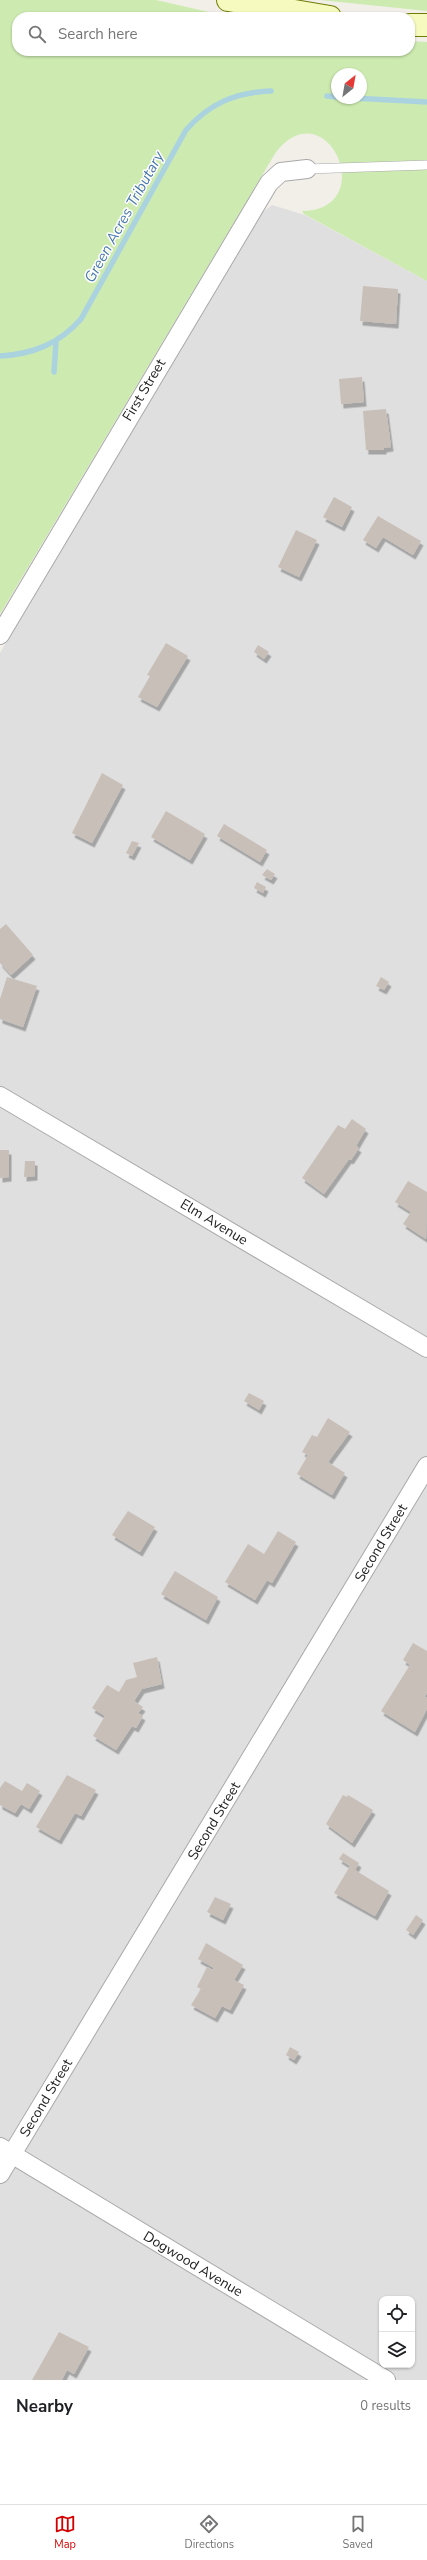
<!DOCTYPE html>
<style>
:root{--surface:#fff;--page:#f2f2f2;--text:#202124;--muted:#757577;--line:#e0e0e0;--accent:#d40000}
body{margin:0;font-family:"Nunito Sans",sans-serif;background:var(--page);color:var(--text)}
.controls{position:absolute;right:12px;bottom:12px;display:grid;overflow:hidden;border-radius:8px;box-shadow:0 1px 3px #0004}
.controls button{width:36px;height:36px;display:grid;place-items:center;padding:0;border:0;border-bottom:1px solid var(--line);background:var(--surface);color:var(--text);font:20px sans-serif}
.compass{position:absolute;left:331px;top:68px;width:36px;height:36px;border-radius:50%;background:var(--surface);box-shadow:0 1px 3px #0004;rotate:31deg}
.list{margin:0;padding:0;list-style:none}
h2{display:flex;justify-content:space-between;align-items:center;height:52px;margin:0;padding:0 16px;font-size:17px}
h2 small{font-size:13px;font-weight:400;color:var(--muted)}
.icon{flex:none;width:22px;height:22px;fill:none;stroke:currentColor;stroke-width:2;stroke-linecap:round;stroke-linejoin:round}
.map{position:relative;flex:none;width:427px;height:2380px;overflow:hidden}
.search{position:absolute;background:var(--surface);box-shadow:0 1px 3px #0004;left:12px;right:12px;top:12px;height:44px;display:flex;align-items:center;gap:10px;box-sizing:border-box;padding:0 14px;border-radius:16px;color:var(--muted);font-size:15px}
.sheet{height:124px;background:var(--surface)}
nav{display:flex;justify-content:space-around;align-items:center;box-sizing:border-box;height:56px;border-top:1px solid var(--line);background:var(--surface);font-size:11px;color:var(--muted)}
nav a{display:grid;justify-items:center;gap:2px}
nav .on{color:var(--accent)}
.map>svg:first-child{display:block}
.residential{fill:#e0dfdf;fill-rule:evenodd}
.grass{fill:#cdebb0;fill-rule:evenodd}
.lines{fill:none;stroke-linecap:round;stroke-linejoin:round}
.stream{stroke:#aad3df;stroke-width:5.5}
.building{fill:#c7bfb8;filter:url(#shadow)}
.service-casing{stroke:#a9a9a9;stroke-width:10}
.minor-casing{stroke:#a9a9a9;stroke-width:20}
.secondary-casing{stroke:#707d05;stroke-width:24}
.service{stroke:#fff;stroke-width:9}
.minor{stroke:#fff;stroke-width:18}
.secondary{stroke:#f7fabf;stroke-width:22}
.labels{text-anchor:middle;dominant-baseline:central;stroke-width:3;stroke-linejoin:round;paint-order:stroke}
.street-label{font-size:14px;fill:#222;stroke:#fff}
.water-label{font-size:15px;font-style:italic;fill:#4a7aab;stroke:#fff}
</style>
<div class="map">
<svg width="427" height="2380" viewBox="0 0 427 2380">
<defs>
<filter id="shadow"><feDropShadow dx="2.5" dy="4.5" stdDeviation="0" flood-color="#0004"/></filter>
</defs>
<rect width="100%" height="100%" fill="#f2efe9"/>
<path class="residential" d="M272,205l33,10 122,66v2099h-427v-1727l263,-441zM382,2299h30v66h-30z"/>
<path class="grass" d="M0,0h156l75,17h-214v34h393v-10l17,1v239l-123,-67 -2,-3c79,-1 25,-123 -26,-59l-276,462zM337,74h24v24h-24z
M320,0h107v11z"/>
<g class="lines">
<path class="stream" d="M327,96l10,1
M353,98l74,4
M0,356c33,-2 59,-12 81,-37l105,-189c23,-26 49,-38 85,-39
M54,372l2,-30"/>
</g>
<path class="building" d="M363,286l35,3 -2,35 -36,-3z
M362,377l2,25 -23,2 -2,-25z
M386,409l5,38 -7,1v2h-18l-3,-39z
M334,497l18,10 -10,20 -19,-10z
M378,516l43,25 -8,14 -30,-18 -7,11 -13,-8z
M296,530l21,10 -18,37 -21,-10z
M166,643l22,13 -31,51 -19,-10 12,-21 -3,-1z
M258,645l11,7 -5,7 -10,-7z
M102,773l21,12 -31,58 -20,-10z
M166,811l39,23 -15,26 -39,-23z
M224,824l43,26 -7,12 -43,-26z
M132,841l7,2 -7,13 -6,-3z
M267,869l8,5 -4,6 -9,-5z
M257,882l9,5 -3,6 -9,-5z
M6,924l27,31 -22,20 -11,-12v-34z
M7,977l30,9 -14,41 -23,-8v-20z
M381,977l8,5 -5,8 -8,-4z
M352,1119l14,10 -10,17 3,2 -8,12 -2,-1 -25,35 -22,-16 36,-53 7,4z
M0,1150h9v27l-9,1z
M25,1161h10v15l-11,1z
M408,1181l19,11 -1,47 -23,-15 8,-12 -16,-10z
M249,1393l15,8 -5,9 -15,-9z
M328,1418l22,14 -22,30 17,11 -13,22 -35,-21 11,-19 -6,-3 10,-17 5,2z
M128,1511l27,16 -15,25 -28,-17z
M278,1531l18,11 -24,41 -5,-3 -12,20 -30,-18 23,-38 16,10z
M175,1571l43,26 -12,23 -45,-26z
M413,1643l14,8v42l-2,4 2,1v11l-12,23 -34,-21 29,-46 -7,-5z
M157,1657l5,27 -20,5 -8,12 9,6 -5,6 5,3 -7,12 -4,-2 -16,24 -23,-14 12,-20 -13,-8 15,-23 12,7 7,-12 11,-3 -4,-14z
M67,1775l29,15 -15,26 -6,-3 -16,27 -23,-13z
M5,1781l17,10 5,-8 13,8 -11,18 -8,-5 -6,9 -15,-8v-17z
M343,1795l4,2 1,-2 25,15 -21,33 -26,-19z
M343,1853l16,10 -4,7 34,21 -14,25 -41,-23 16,-27 -11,-7z
M215,1897l16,7 -8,16 -16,-8z
M416,1915l7,5 -10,15 -7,-5z
M206,1943l37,22 -9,15 10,5 -14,25 -8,-4 -7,12 -24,-13 10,-16 -4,-2 10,-20 5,3 2,-2 -16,-9z
M290,2047l9,5 -5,8 -8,-5z
M59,2332l30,15 -15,27 -7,-4 -5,10h-30z"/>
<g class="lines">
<defs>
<path id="service" d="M307,169l120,-4"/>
<path id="minor" d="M0,635l269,-452 12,-11 26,-3
M0,1096l427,252
M0,2147l386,233
M0,2174l427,-708"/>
<path id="secondary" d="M228,0l102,17
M410,25h17"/>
</defs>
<use href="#service" class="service-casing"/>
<use href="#minor" class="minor-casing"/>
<use href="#secondary" class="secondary-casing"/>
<use href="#service" class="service"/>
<use href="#minor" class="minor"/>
<use href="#secondary" class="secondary"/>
</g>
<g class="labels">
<g class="street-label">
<text transform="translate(144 390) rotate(-59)">First Street</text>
<text transform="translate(214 1222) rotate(31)">Elm Avenue</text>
<text transform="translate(381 1543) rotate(-59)">Second Street</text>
<text transform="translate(214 1821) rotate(-59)">Second Street</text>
<text transform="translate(46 2098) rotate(-59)">Second Street</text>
<text transform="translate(193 2264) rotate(31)">Dogwood Avenue</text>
</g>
<g class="water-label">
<text transform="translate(124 217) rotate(-61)">Green Acres Tributary</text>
</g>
</g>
</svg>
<div class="controls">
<button><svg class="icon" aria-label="locate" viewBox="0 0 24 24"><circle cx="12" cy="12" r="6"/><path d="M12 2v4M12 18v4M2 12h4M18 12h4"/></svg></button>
<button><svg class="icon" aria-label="layers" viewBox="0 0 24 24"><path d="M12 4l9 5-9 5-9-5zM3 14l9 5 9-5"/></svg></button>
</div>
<svg class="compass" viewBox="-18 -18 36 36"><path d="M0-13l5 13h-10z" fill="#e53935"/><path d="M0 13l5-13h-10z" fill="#757577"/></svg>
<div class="search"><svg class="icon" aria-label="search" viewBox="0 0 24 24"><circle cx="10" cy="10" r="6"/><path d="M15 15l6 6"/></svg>Search here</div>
</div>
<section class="sheet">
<h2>Nearby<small>0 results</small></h2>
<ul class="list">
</ul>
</section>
<nav>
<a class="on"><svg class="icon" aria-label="map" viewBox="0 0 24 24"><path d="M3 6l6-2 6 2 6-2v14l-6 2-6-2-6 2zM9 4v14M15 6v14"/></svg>Map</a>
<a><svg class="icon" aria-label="directions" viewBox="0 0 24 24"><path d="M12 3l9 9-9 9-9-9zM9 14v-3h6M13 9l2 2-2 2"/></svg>Directions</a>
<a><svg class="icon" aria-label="saved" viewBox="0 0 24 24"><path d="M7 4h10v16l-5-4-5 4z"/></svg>Saved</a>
</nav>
